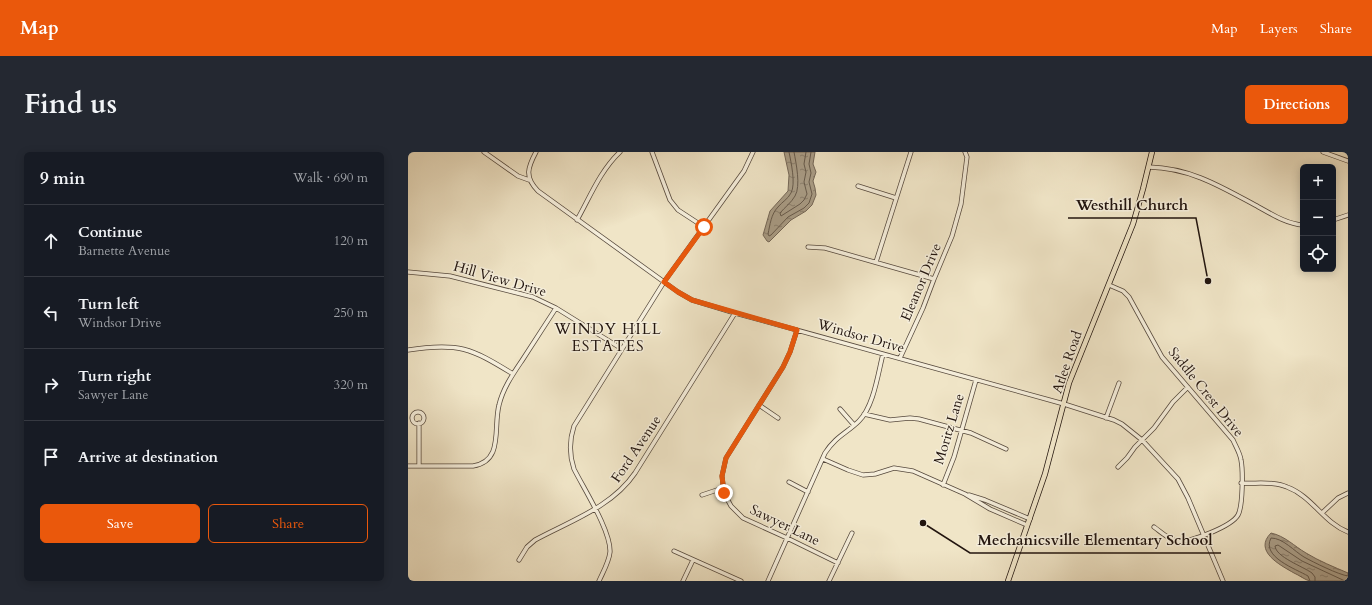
<!DOCTYPE html>
<meta charset="utf-8">
<style>
:root{--surface:#171b24;--page:#242831;--text:#f1f3f6;--muted:#9ea1a6;--line:#363941;--accent:#ea580c}
body{margin:0;font-family:Cardo,serif;background:var(--page);color:var(--text)}
.controls{position:absolute;right:12px;top:12px;display:grid;overflow:hidden;border-radius:6px;box-shadow:0 2px 10px #0003}
.controls button{width:36px;height:36px;display:grid;place-items:center;padding:0;border:0;border-bottom:1px solid var(--line);background:var(--surface);color:var(--text);font:20px sans-serif}
.stop{position:absolute;width:12px;height:12px;margin:-9px;border:3px solid #ea580c;border-radius:50%;background:#fff}
.stop.end{background:#ea580c;border-color:#fff;box-shadow:0 1px 4px #0008}
.list{margin:0;padding:0;list-style:none}
h2{display:flex;justify-content:space-between;align-items:center;height:52px;margin:0;padding:0 16px;font-size:17px}
h2 small{font-size:13px;font-weight:400;color:var(--muted)}
.list li{display:grid;grid-template-columns:26px 1fr auto;gap:12px;align-items:center;box-sizing:border-box;height:72px;padding:0 16px;border-top:1px solid var(--line)}
.list b{display:block;font-size:15px;white-space:nowrap}
.list p{margin:0;font-size:13px;white-space:nowrap;color:var(--muted)}
.list em{font-size:13px;font-style:normal;color:var(--muted)}
.actions{display:flex;gap:8px;padding:12px 16px}
.actions a{flex:1;padding:9px 0;border:1px solid var(--accent);border-radius:6px;text-align:center;font-size:14px;color:var(--accent)}
.actions .main{background:var(--accent);color:#fff}
.icon{flex:none;width:22px;height:22px;fill:none;stroke:currentColor;stroke-width:2;stroke-linecap:round;stroke-linejoin:round}
.map{position:relative;flex:none;width:940px;height:429px;overflow:hidden;border-radius:6px}
header{display:flex;align-items:center;gap:24px;box-sizing:border-box;height:56px;padding:0 20px;background:var(--accent);color:#fff}
header strong{font-size:19px}
nav{display:flex;gap:22px;margin-inline-start:auto;font-size:14px}
.intro{display:flex;align-items:center;justify-content:space-between;box-sizing:border-box;height:96px;padding:0 24px}
h1{margin:0;font-size:28px}
.button{padding:10px 18px;border-radius:6px;background:var(--accent);color:#fff;font-size:14px;font-weight:700}
main{display:flex;gap:24px;padding:0 24px}
aside{flex:1;background:var(--surface);border-radius:6px;box-shadow:0 2px 10px #0003}
.map>svg:first-child{display:block}
.water{fill:url(#water-ripples);stroke:#746758}
.lines{fill:none;stroke-linecap:round;stroke-linejoin:round}
.shore{stroke:#665a4c;stroke-width:1}
.minor-casing{stroke:#56493d;stroke-width:5}
.major-casing{stroke:#22150f;stroke-width:6}
.minor{stroke:#f5eedb;stroke-width:3.5}
.major{stroke:#f0e5c7;stroke-width:4.5}
.route{stroke:#ea580c;stroke-width:5}
.labels{text-anchor:middle;dominant-baseline:central;stroke-width:3;stroke-linejoin:round;paint-order:stroke}
.street-label{font-size:14px;fill:#22150f;stroke:#f5eedb}
.neighbourhood-label{font-size:15px;letter-spacing:1px;fill:#22150f;stroke:#f5eedb}
.leader{fill:none;stroke:#22150f;stroke-width:1.5}
.callout-dot{fill:#22150f;stroke:#f5eedb;stroke-width:1.5}
.callout-label{font-size:15px;text-anchor:middle;font-weight:bold;fill:#22150f;stroke:#f5eedb;stroke-width:3;stroke-linejoin:round;paint-order:stroke}
</style>
<header>
<strong>Map</strong>
<nav><a>Map</a><a>Layers</a><a>Share</a></nav>
</header>
<div class="intro"><h1>Find us</h1><a class="button">Directions</a></div>
<main>
<aside>
<h2>9 min<small>Walk · 690 m</small></h2>
<ul class="list">
<li><svg class="icon" aria-label="ahead" viewBox="0 0 24 24"><path d="M12 20V5M6 11l6-6 6 6"/></svg><div><b>Continue</b><p>Barnette Avenue</p></div><em>120 m</em></li>
<li><svg class="icon" aria-label="left" viewBox="0 0 24 24"><path d="M17 20v-9H6M10 6l-5 5 5 5"/></svg><div><b>Turn left</b><p>Windsor Drive</p></div><em>250 m</em></li>
<li><svg class="icon" aria-label="right" viewBox="0 0 24 24"><path d="M7 20v-9h11M14 6l5 5-5 5"/></svg><div><b>Turn right</b><p>Sawyer Lane</p></div><em>320 m</em></li>
<li><svg class="icon" aria-label="arrive" viewBox="0 0 24 24"><path d="M6 21V4h12l-3 4 3 4H6"/></svg><div><b>Arrive at destination</b></div></li>
</ul>
<div class="actions"><a class="main">Save</a><a>Share</a></div>
</aside>
<div class="map">
<svg width="940" height="429" viewBox="0 0 940 429">
<defs>
<pattern id="water-ripples" width="26" height="14" patternUnits="userSpaceOnUse"><rect width="26" height="14" fill="#aa9e88"/><path d="M2 4q2-2 4 0t4 0M15 11q2-2 4 0t4 0" fill="none" stroke="#8a806e"/></pattern>
</defs>
<rect width="100%" height="100%" fill="#f0e5c7"/>
<filter id="stains"><feTurbulence type="fractalNoise" baseFrequency=".005" numOctaves="4"/><feColorMatrix values="0 0 0 0 .2 0 0 0 0 .09 0 0 0 0 .02 0 0 0 .5 -.17"/></filter>
<radialGradient id="worn" r=".72"><stop offset=".6" stop-color="#630" stop-opacity="0"/><stop offset="1" stop-color="#630" stop-opacity=".3"/></radialGradient>
<path class="water" d="M376,0h31l-2,12 3,8 -3,9 2,7 1,7 -4,10 -6,6 -15,9 -22,22 -2,-1 -4,-6 7,-24 18,-20 1,-16z
M863,381c14,3 23,13 35,20 13,8 28,14 42,20v8c-12,0 -26,0 -38,0 -5,-1 -11,-6 -16,-8 -14,-8 -41,-22 -23,-40z"/>
<g class="lines">
<path class="shore" d="M381,0c2,10 7,32 2,41 -3,6 -9,9 -13,14 -7,7 -8,18 -10,27l1,2 2,-1 17,-18 16,-9 5,-5 3,-9 -3,-12 2,-9 -2,-9 2,-12
M386,0c2,11 7,34 1,44 -4,7 -10,11 -15,17l1,3 19,-12 4,-4 3,-6 -3,-12 2,-10 -2,-8 2,-12
M902,429l-2,-5c-12,-7 -47,-19 -37,-38 12,0 23,13 33,19 9,5 35,18 44,19
M907,429v-4l-3,-4c-10,-7 -36,-16 -37,-27l3,-1 24,16 43,20"/>
<defs>
<path id="minor" d="M76,0l34,24 11,4
M128,0c-8,15 -12,25 2,39l140,101 14,8 43,13 329,91 50,16 8,4 20,16 36,39 10,19 35,83
M244,0l18,48 8,10 26,17
M915,0l25,9
M741,15c41,1 71,19 106,38 15,8 31,19 48,20
M450,34l38,12
M169,68c13,-23 23,-49 43,-68
M925,68l15,-5
M400,95l17,1 109,31
M468,110l35,-110
M0,120l42,4 83,21 23,11 66,41
M701,133l14,6 6,6 33,60 71,83c3,7 7,13 8,20 2,10 2,46 -3,55 -6,11 -48,28 -61,26 -8,-1 -16,-9 -23,-14
M389,178l-7,22 -7,15 -57,91 -4,18 2,17 7,13 12,12 44,20 51,25
M0,198c50,-8 63,-2 105,24
M492,206l23,-50 11,-29 18,-43 9,-32 6,-47 -2,-5
M351,253l19,13
M432,257l14,16
M4 266a6 6 0 1 1 12 0a6 6 0 1 1-12 0Z
M456,262l26,6 20,-2 9,1 52,14 35,16
M698,266l13,-35
M415,307l25,11 15,5 12,-1 19,-6 19,3 52,23 25,15 37,16
M0,314h65c31,-5 20,-38 26,-61 4,-17 14,-31 24,-46 11,-17 22,-34 33,-51
M11,314v-43
M710,315l9,-9 8,-11 19,-19 19,-26 15,-15
M381,330l19,10
M833,331c15,1 33,-2 46,4 25,9 37,36 61,45
M535,333l11,-28 22,-77
M294,343l21,-7
M561,343l16,5 45,19
M914,361l16,-15 10,-5
M266,399l67,30
M111,408l8,-13 8,-7c35,-19 77,-33 100,-67l100,-160
M191,429c4,-9 10,-19 11,-29 1,-21 -26,-63 -36,-83 -5,-15 -5,-28 0,-43l90,-144 80,-111 9,-19
M275,429l10,-21
M360,429l57,-128c11,-17 22,-20 34,-32 15,-15 19,-48 24,-67
M421,429l23,-48"/>
<path id="major" d="M600,429l37,-107 24,-91 64,-159 10,-35 9,-37"/>
</defs>
<use href="#minor" class="minor-casing"/>
<use href="#major" class="major-casing"/>
<use href="#minor" class="minor"/>
<use href="#major" class="major"/>
</g>
<g class="lines">
<path class="route" d="M296,75l-40,55 14,10 14,8 105,30 -7,22 -7,15 -57,91 -4,18 2,17"/>
</g>
<g class="labels">
<g class="street-label">
<text transform="translate(92 127) rotate(16)">Hill View Drive</text>
<text transform="translate(513 130) rotate(-67)">Eleanor Drive</text>
<text transform="translate(453 184) rotate(16)">Windsor Drive</text>
<text transform="translate(659 210) rotate(-71)">Atlee Road</text>
<text transform="translate(798 240) rotate(51)">Saddle Crest Drive</text>
<text transform="translate(541 277) rotate(-73)">Moritz Lane</text>
<text transform="translate(228 297) rotate(-56)">Ford Avenue</text>
<text transform="translate(377 373) rotate(26)">Sawyer Lane</text>
</g>
<g class="neighbourhood-label">
<text x="200" y="177">WINDY HILL<tspan x="200" dy="17">ESTATES</tspan></text>
</g>
</g>
<path class="leader" d="M800 129L788 66H660M515 371L562 401H813"/>
<g class="callout-dot">
<circle cx="800" cy="129" r="4"/>
<circle cx="515" cy="371" r="4"/>
</g>
<g class="callout-label">
<text x="724" y="58">Westhill Church</text>
<text x="687" y="393">Mechanicsville Elementary School</text>
</g>
<rect width="100%" height="100%" filter="url(#stains)"/>
<rect width="100%" height="100%" fill="url(#worn)"/>
</svg>
<div class="controls">
<button>+</button>
<button>−</button>
<button><svg class="icon" aria-label="locate" viewBox="0 0 24 24"><circle cx="12" cy="12" r="6"/><path d="M12 2v4M12 18v4M2 12h4M18 12h4"/></svg></button>
</div>
<div class="stop" style="left:296px;top:75px"></div>
<div class="stop end" style="left:316px;top:341px"></div>
</div>
</main>
